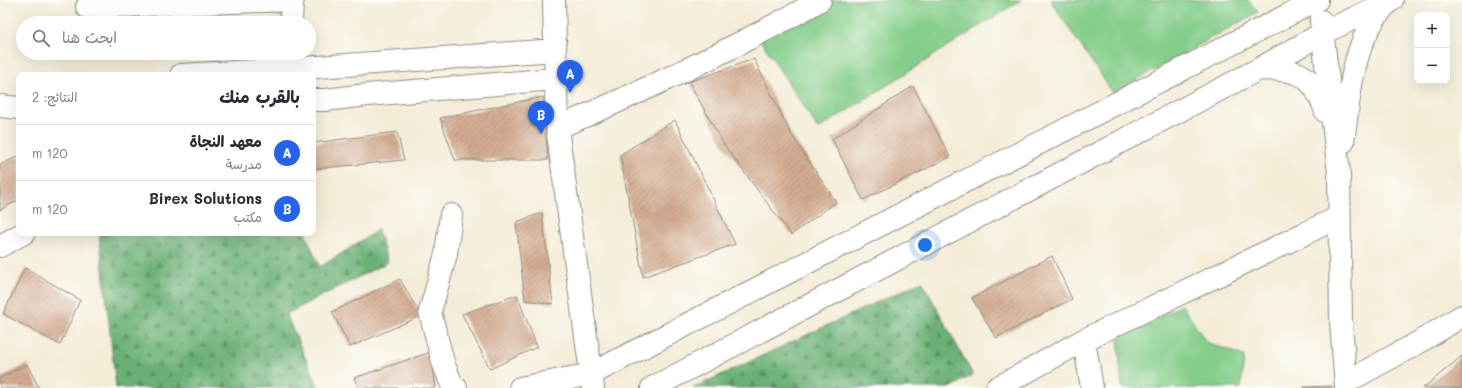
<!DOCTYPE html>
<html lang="ar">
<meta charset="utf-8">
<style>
:root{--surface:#fff;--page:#f7f7f7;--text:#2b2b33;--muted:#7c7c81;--line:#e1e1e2;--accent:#2563eb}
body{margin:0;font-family:Mali,"Playpen Sans Arabic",sans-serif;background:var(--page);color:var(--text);direction:rtl}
.controls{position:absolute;right:12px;top:12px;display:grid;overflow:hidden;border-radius:8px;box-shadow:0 4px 16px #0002}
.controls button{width:36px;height:36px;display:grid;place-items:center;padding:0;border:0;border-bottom:1px solid var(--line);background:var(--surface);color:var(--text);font:20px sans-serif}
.you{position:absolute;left:925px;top:245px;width:14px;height:14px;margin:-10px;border:3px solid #fff;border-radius:50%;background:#1a73e8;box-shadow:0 0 0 6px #1a73e833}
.badge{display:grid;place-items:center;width:26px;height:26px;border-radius:50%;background:var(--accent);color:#fff;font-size:13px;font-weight:700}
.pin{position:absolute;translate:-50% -33px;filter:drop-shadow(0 1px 2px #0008)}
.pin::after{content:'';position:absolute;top:21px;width:14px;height:12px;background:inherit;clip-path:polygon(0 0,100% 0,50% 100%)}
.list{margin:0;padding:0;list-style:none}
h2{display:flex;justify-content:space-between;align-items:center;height:52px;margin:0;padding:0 16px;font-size:17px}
h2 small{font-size:13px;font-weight:400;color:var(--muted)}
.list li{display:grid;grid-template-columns:26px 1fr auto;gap:12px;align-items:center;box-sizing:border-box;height:56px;padding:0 16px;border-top:1px solid var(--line)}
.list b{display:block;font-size:15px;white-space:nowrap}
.list p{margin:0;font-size:13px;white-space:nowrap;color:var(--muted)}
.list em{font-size:13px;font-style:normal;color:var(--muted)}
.icon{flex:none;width:22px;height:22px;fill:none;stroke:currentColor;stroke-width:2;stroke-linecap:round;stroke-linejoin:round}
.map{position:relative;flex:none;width:1462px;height:388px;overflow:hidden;direction:ltr}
.search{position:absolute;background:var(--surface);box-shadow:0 4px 16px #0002;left:16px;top:16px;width:300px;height:44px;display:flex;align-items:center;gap:10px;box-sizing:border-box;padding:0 14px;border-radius:22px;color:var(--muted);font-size:15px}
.panel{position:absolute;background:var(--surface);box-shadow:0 4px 16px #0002;left:16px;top:72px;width:300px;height:164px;border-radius:8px;direction:rtl}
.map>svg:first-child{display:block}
.grass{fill:#84cd8a;stroke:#587c5a}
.forest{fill:url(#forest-firs);stroke:#4b6e50}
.building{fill:url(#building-hatch)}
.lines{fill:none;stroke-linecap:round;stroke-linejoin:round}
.minor-casing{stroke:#8f8c81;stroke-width:24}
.minor{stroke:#fff;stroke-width:22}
</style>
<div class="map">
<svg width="1462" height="388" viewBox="0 0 1462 388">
<defs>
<pattern id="forest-firs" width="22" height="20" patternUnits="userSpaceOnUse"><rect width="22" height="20" fill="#6bb076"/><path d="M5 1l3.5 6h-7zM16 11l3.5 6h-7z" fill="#588f61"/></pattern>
<pattern id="building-hatch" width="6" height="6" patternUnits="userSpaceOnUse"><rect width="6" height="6" fill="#d4ac91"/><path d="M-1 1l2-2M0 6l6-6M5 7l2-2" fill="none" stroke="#ac8c77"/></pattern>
</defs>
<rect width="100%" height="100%" fill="#fdfcf7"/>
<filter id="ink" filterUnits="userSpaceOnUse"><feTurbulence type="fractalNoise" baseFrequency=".025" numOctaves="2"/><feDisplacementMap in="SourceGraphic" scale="8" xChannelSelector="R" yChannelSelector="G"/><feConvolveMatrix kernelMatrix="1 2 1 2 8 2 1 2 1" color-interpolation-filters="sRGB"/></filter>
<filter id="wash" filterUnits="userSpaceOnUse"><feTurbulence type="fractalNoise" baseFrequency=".012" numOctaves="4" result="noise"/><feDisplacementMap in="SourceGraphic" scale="16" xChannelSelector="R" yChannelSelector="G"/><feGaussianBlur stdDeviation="0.9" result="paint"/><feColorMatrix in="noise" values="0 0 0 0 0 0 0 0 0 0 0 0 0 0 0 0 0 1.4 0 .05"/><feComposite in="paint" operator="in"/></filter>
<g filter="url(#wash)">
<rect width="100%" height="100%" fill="#f3ecd7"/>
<path class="grass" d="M821,0h200l-203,129 -58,-90z
M1050,0h198l10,12 -145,81z
M1182,305l24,37 38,14 -3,32h-119l-4,-49z"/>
<path class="forest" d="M378,230l10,32 -102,52 33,74h-203l-17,-155h206l15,34z
M922,281l51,94 -23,13h-257z"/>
<g id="blocks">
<path class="building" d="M754,59l37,75 45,68 -45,33 -67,-90 -35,-63z
M913,86l37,71 -87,43 -31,-61z
M543,97l5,63h-93l-15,-42z
M675,120l60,124 -92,33 -23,-122z
M397,132l7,28 -91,9v-26z
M19,156v44l-19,10v-45z
M542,213l11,91 -28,-4 -9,-78z
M1052,256l20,43 -76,39 -24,-40z
M25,268l55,32 -20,45 -57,-31z
M400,279l21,37 -71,31 -18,-35z
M517,295l20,52 -47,22 -28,-55z
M431,352l5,36h-78l-4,-10z
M1462,356v32h-39z
M27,364l12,24h-39v-10z
M1332,386v2h-28v-1z"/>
</g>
</g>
<g filter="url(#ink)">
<use href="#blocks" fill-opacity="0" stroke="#8f8c81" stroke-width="1"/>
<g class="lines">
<defs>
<path id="minor" d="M554,0l3,128 36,259
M87,7l206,-7
M1321,21l18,152 2,149 5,66
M291,23l1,-23
M1259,69c39,0 54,4 67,43
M181,75l109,-6 265,-19
M313,100h12l42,-5 188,-16
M0,106l19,2
M557,128c63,-27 125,-55 185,-86 27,-14 53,-27 78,-42
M1343,142c6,-40 8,-89 32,-124 4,-5 7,-10 12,-14
M451,215l-5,39 -16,58 13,50 9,23 4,3
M0,246l24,-13
M1084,340l8,48
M1346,382l70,-38 46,-28
M520,388l71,-14 726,-374
M652,388l607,-319 64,-36 69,-33
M997,388l87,-48 255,-123"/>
</defs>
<use href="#minor" class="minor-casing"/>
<use href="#minor" class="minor"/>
</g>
</g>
</svg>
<div class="controls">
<button>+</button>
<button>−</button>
</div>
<div class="you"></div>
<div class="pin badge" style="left:570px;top:93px">A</div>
<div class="pin badge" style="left:541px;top:134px">B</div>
<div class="search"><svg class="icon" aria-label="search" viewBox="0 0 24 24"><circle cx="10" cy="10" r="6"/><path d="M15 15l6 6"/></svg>ابحث هنا</div>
<section class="panel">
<h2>بالقرب منك<small>النتائج: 2</small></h2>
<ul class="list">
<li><span class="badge">A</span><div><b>معهد النجاة</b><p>مدرسة</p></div><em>120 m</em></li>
<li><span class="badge">B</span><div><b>Birex Solutions</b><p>مكتب</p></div><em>120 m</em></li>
</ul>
</section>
</div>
